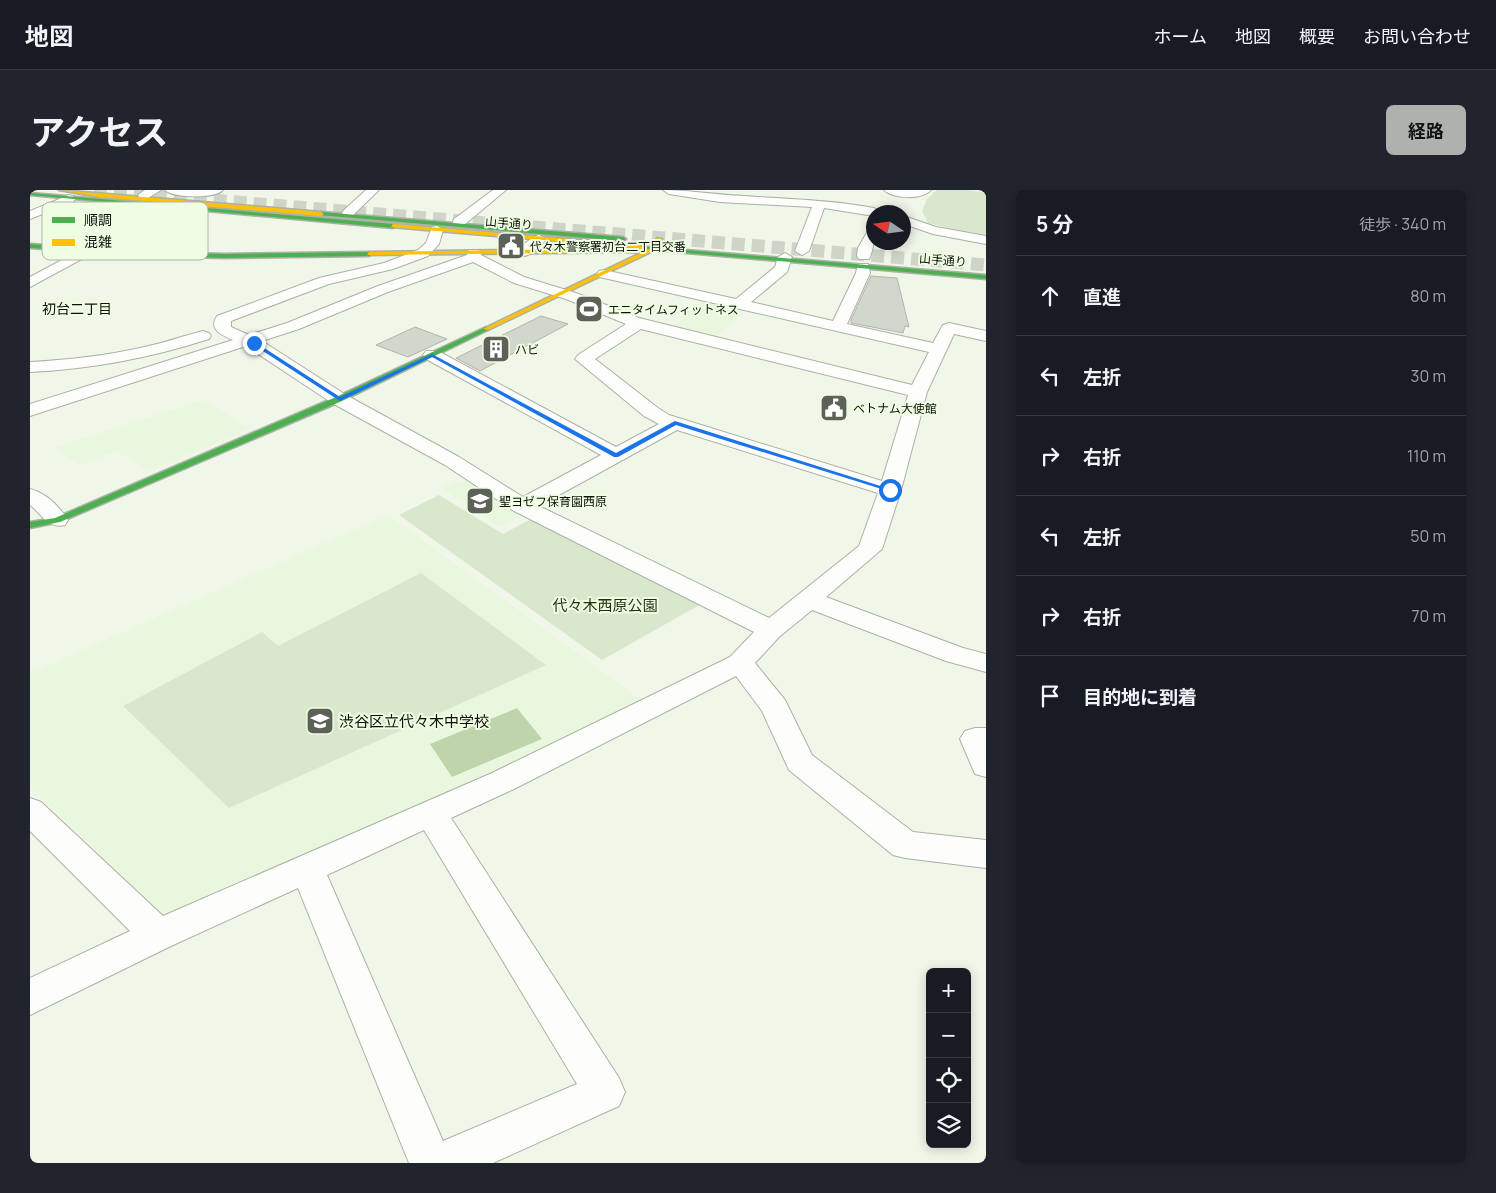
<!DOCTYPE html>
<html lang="ja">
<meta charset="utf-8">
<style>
:root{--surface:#171b24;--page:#20242c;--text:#f1f3f6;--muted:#9ea1a6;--line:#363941;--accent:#aeb2af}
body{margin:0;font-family:Manrope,"Noto Sans JP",sans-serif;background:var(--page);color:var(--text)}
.controls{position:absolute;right:15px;bottom:15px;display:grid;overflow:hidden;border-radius:8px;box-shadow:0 2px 12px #0003}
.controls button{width:45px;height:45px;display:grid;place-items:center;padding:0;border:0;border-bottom:1px solid var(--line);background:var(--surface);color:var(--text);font:25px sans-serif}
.compass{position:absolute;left:836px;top:15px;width:45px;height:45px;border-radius:50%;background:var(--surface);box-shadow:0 2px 12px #0003;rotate:283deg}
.stop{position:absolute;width:15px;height:15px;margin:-11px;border:4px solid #1a73e8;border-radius:50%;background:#fff}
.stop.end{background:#1a73e8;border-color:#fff;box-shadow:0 1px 5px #0008}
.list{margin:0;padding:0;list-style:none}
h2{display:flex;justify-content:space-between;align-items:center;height:65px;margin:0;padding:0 20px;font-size:21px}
h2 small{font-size:16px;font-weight:400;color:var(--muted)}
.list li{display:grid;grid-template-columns:32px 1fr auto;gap:15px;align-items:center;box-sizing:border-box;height:80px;padding:0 20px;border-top:1px solid var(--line)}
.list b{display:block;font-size:19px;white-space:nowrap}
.list em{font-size:16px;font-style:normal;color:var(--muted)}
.icon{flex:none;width:28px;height:28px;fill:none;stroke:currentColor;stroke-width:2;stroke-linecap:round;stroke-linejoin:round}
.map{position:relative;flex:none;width:956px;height:973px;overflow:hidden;border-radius:8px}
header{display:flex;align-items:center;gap:30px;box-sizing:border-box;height:70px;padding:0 25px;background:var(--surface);border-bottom:1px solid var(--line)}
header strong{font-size:24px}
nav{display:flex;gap:28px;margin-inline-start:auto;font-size:18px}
.intro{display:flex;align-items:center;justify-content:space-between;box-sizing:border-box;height:120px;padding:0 30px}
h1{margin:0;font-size:35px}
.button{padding:12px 22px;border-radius:8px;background:var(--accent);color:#111;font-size:18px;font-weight:700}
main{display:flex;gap:30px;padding:0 30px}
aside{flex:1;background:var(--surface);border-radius:8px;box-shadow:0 2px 12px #0003}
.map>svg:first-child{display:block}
.built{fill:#e9f7de}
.green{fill:#d9e8cd}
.water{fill:#bed5ab}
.building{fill:#d1d7cc;stroke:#b0b6ab}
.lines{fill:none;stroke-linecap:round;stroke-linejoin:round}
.highway-tunnel{stroke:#ced5c8;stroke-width:13;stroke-dasharray:13 7;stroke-linecap:butt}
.street-casing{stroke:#abb1a6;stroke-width:2}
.fast-casing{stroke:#abb1a6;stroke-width:3}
.slow-casing{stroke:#abb1a6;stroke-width:3}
.street{fill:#fdfefc;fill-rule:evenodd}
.fast{fill:#4caf50;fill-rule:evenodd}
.slow{fill:#ffc107;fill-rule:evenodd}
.route{fill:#1a73e8}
.labels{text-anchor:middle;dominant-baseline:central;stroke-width:4;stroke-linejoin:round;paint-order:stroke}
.far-street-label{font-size:12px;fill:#0e120a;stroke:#effde3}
.far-poi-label{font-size:12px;fill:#0e120a;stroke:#effde3;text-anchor:start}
.far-neighbourhood-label{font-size:14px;fill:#0e120a;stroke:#effde3}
.park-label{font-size:15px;fill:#1e310a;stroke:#effde3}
.poi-label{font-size:15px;fill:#0e120a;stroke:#effde3;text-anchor:start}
.key{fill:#effde3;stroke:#acb6a2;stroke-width:1}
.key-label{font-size:14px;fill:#0e120a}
</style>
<header>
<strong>地図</strong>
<nav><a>ホーム</a><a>地図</a><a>概要</a><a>お問い合わせ</a></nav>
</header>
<div class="intro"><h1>アクセス</h1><a class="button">経路</a></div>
<main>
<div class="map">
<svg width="956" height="973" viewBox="0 0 956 973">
<rect width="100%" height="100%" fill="#f0f7e9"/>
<path class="built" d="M674,108l44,11 -34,29 -43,-10z
M173,210l45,27 -1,3 -97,41 -34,-20 -35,14 -28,-17z
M426,290l4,3 7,-3 39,26 -2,1 16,10 -21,10 -59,-40z
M358,325l258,188 -72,36 -409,178 -135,-130v-114z"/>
<path class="green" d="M906,0h33l17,3v45l-58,-15 -6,-12 5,-12z
M409,305l64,39 30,-16 170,85 -101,57 -203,-145z
M391,383l125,92 -317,143 -106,-102 139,-74 16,14z"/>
<path class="water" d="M487,518l25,31 -90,38 -22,-33z"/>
<path class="building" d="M841,86l26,2 12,49 -4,-1 -2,7 -52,-10v-3z
M511,126l27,8 -88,47 -24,-13z
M385,137l32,12 -39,18 -32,-12z"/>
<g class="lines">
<path class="highway-tunnel" d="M64,0l892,75"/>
<defs>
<path id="street" d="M115,0h16l-13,8h-8l-2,-3z
M135,0h58c-8,9 -50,8 -58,0z
M336,0h13l-27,26h-8l-2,-3 2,-3z
M463,0h13l-42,35h-10l-1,-3 1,-3z
M633,0c27,0 54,5 81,6 44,3 87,4 130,12l6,4h-6v4l-50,-8 -15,43 -7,4 -7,-4 17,-44 -92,-5 -51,-8z
M854,0h47c-9,10 -38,9 -47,0z
M39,5l4,1 2,3 -2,3 -43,17v-8z
M874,26l32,11 50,9v8l-53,-10 -29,-10z
M407,36l6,4 -4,14 -11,12 -35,13 -64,15 -98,37v6l18,8 38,-12 91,-37 89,-31 2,-5h10l2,5 43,22 52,16 63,25 273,67 17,-33 -325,-74 -5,-1 -2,-3 2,-3 5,-1 132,29 39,-32 3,-10 7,-4 7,4 -5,15 -36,30 82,19 23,-48 2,-9h10l2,9 -23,51 86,19 10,-18 6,-2 37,8v10l-32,-7 -27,58 -26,98 -19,59 -56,48 137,51 23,6v18l-40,-11 -134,-51 -33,27 -24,26 30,37 27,55 101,77 73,8v28l-81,-10 -12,-3 -104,-85 -27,-59 -26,-35 -222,113 -63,29 168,260 6,14 -6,14 -126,57h-84l-111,-275 -127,58 -141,69v-37l100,-47 -100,-100v-33l11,4 122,114 329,-143 238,-116 24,-25 -240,-121 -69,-46 -113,-62 -86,-57 -216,70v-12l203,-64c-11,-5 -25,-10 -16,-24l102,-38 65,-15 34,-13 8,-7 6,-16zM443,72l41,21 52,16 60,25 -48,31 -3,4 69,57 15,8 -43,23 -178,-96h-12l-3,4 3,4 175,96 -78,42 -64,-40 -113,-62 -84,-54 37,-12 89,-37zM611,139l267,66 -26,86 -213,-66 -11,-7 -63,-49zM647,240l201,63 -19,53 -90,72 -230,-112zM394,640l153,254 -134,57 -116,-266z
M844,38c0,12 0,20 -5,31h-10l-2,-3 1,-8 11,-19z
M509,45l7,4c-7,10 -18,20 -31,17l-2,-3c4,-4 21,-17 26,-18z
M58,56l7,4 -2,3 -63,34v-10z
M173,141l6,2 2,3 -2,3c-59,19 -118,30 -179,33v-10c37,-2 74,-6 110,-14 22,-4 42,-12 63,-17z
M0,299c16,4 29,17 38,31l-3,5c-18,4 -22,-10 -35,-20z
M945,538h11v49l-11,-3 -15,-35 5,-8z"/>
<path id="fast" d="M0,3l363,31 3,2 -3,2 -363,-33z
M291,22l302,25 3,2 -3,2 -304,-26z
M0,54l122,8 72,2 145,-2 3,2 -3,2 -145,2 -72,-2 -122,-8z
M608,56l348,29v4l-346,-30z
M456,137l3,2 -1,1 -146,71 -282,121 -30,6v-6l25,-4 281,-121z"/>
<path id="slow" d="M29,0l262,22 3,2 -3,2 -222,-19z
M363,34l247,21 4,5 -3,2 -274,3 2,-3 268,-4 -246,-21z
M627,48l5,1 -7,11 -167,80 -5,-1 168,-81z"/>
</defs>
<use href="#street" class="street-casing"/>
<use href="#fast" class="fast-casing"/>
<use href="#slow" class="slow-casing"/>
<use href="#street" class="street"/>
<use href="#fast" class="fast"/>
<use href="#slow" class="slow"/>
</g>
<path class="route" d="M222,152h3l85,55 92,-43 184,99 59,-32 218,69 -5,1 -212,-66 -58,32h-4l-182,-100 -92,44 -88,-57z"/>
<defs>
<symbol id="civic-square" viewBox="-11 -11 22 22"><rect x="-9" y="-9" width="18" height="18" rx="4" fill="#5d6258" stroke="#effde3"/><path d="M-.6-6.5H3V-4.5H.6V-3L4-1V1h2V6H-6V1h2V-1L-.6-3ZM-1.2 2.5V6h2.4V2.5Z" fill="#fff"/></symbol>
<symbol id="stadium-square" viewBox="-11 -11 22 22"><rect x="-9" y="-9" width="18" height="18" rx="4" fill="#5d6258" stroke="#effde3"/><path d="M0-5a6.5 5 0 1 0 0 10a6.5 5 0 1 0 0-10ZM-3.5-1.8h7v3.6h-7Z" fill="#fff"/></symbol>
<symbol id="building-square" viewBox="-11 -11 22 22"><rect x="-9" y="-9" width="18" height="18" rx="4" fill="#5d6258" stroke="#effde3"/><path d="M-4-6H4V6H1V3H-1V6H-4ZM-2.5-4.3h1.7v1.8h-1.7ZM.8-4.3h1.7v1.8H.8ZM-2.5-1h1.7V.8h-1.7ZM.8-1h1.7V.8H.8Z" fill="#fff"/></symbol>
<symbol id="school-square" viewBox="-11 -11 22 22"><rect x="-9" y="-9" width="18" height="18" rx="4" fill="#5d6258" stroke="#effde3"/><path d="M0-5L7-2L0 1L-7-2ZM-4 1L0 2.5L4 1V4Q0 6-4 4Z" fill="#fff"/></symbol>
</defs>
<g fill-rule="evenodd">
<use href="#civic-square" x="465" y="40" width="32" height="32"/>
<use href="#stadium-square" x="543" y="103" width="32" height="32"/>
<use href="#building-square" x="450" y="143" width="32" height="32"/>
<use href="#civic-square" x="788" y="202" width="32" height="32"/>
<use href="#school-square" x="434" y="295" width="32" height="32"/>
<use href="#school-square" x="274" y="515" width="32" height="32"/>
</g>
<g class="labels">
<g class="far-street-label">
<text transform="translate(479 33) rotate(5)">山手通り</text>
<text transform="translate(913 70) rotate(5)">山手通り</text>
</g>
<g class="far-poi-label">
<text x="500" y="56">代々木警察署初台二丁目交番</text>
<text x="578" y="119">エニタイムフィットネス</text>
<text x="485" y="159">ハビ</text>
<text x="823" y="218">ベトナム大使館</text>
<text x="469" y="311">聖ヨゼフ保育園西原</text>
</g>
<g class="far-neighbourhood-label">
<text x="47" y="118">初台二丁目</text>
</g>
<g class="park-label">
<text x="575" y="415">代々木西原公園</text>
</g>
<g class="poi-label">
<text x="309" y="531">渋谷区立代々木中学校</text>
</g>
</g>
<rect x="12" y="12" width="166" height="58" rx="8" class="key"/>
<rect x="22" y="27" width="23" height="6" fill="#4caf50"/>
<rect x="22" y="49" width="23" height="7" fill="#ffc107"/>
<g class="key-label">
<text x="54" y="35">順調</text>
<text x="54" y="57">混雑</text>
</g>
</svg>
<div class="controls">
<button>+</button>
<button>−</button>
<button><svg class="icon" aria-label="locate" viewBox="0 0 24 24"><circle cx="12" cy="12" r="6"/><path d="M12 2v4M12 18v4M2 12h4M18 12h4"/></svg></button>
<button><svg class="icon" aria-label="layers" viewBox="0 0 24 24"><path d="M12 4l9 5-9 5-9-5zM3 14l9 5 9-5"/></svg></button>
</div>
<svg class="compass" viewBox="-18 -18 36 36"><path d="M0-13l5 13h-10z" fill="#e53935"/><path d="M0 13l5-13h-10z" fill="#9ea1a6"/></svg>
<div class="stop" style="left:860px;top:300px"></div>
<div class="stop end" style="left:224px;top:153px"></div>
</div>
<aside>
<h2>5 分<small>徒歩 · 340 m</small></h2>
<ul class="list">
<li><svg class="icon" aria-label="ahead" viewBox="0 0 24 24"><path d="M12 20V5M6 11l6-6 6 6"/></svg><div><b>直進</b></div><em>80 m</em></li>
<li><svg class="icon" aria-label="left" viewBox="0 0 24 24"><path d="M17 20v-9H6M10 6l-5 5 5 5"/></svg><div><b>左折</b></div><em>30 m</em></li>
<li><svg class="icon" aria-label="right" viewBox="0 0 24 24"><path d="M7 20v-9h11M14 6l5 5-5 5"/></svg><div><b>右折</b></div><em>110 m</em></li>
<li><svg class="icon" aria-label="left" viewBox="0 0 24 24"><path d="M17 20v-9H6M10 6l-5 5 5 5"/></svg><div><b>左折</b></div><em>50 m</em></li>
<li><svg class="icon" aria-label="right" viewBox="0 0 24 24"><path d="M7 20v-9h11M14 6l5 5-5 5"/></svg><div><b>右折</b></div><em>70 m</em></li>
<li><svg class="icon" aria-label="arrive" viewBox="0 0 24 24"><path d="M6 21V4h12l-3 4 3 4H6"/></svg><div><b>目的地に到着</b></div></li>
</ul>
</aside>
</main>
